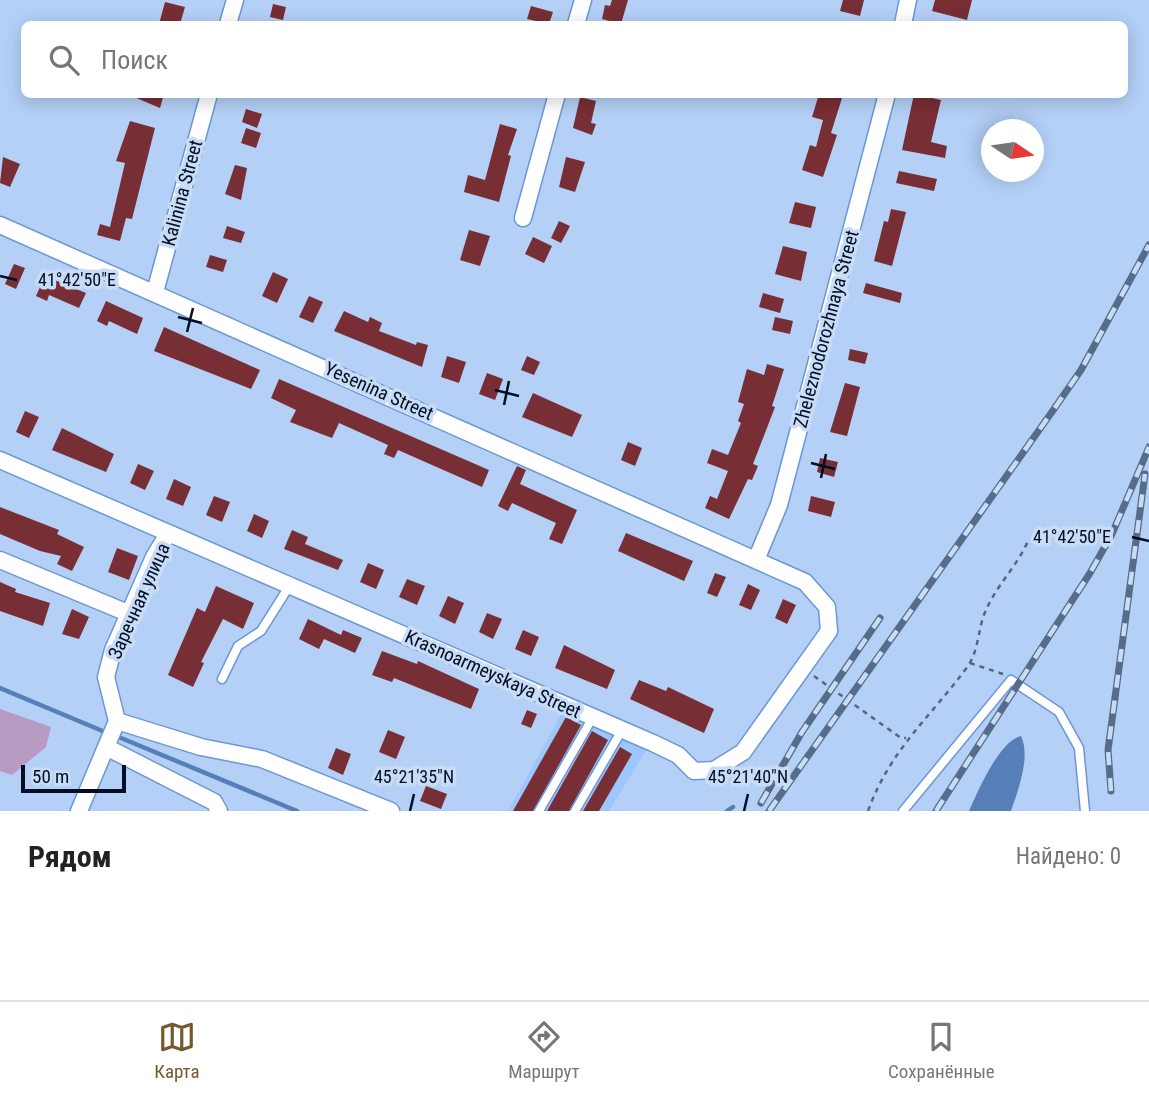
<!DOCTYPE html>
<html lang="ru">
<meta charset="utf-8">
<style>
:root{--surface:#fff;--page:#f2f2f2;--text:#222;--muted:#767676;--line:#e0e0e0;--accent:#75582c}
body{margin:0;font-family:"Roboto Condensed",sans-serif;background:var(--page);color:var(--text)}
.compass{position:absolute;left:981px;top:119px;width:63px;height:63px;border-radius:50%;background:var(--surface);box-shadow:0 4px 18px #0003;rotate:103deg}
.scale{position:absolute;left:21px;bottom:18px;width:105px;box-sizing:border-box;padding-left:7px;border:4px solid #010e25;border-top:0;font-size:19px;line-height:24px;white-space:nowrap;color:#010e25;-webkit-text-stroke:5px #c9dcf6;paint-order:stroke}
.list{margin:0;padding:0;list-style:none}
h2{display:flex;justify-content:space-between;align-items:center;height:91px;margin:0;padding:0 28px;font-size:30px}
h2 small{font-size:23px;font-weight:400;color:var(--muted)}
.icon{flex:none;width:38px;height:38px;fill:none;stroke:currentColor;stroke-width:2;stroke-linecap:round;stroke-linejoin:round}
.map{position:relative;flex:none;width:1149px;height:811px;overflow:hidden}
.search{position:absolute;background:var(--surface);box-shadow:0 4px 18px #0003;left:21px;right:21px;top:21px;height:77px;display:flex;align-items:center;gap:18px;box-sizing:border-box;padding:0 24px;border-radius:10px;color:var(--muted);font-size:26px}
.sheet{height:189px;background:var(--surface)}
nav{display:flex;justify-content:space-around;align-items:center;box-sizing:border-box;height:98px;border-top:2px solid var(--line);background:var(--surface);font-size:19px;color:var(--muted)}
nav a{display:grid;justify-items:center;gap:4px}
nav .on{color:var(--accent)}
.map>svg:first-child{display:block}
.built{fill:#9dc6fe}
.green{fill:#b89ac3}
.water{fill:#567fb8}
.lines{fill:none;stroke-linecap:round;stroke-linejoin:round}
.stream{stroke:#567fb8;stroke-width:4.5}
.building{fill:#782e35}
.service-casing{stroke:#6b97d5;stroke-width:11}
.minor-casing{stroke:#6b97d5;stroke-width:19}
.path{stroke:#526684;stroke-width:2.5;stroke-dasharray:5 5;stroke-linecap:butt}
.service{stroke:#fff;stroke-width:8}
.minor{stroke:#fff;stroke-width:16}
.rail-casing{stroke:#576b8a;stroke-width:7}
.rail{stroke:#c9dcf6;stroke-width:4.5;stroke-dasharray:13;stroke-linecap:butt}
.ticks{fill:none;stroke:#010e25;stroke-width:2.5}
.labels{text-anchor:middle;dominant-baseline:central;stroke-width:7;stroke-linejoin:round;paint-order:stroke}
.street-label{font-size:19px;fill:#010e25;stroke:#c9dcf6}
.ticks-label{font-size:18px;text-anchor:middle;fill:#010e25;stroke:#c9dcf6;stroke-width:7;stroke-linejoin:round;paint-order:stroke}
</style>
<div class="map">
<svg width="1149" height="811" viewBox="0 0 1149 811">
<rect width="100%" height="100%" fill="#b4d0f7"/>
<path class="built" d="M563,711l84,38 -38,62h-101z"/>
<path class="green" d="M0,709l51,18 -5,20 -34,28 -12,-4z"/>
<path class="water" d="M1021,736c10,21 -3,54 -10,75h-42c9,-20 30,-70 52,-75z"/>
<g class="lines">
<path class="stream" d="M0,688l105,44
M121,738l176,73
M727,811l6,-4"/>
</g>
<path class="building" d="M612,0h16l-7,24 -19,-5 3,-14 5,1z
M843,0h21l-4,16 -20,-5z
M935,0h37l-5,20 -35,-9z
M165,2l20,5 -5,17h-21z
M273,4l13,3 -3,13 -13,-3z
M531,6l22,6 -4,12 -22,-5z
M127,94h37l-4,14z
M819,94l23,4 -11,35 6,2 -14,42 -21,-7 8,-25 6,2 7,-27 -11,-3z
M914,94l27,6 -10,42 16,4 -2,12 -43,-8z
M580,97l16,4 -5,22 5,1 -4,11 -19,-7z
M246,109l16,5 -5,14 -15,-6z
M130,121l25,7 -23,91 -6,-1 -6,23 -23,-6 3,-11 10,3 15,-64 -9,-2z
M500,124l17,5 -9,26 3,1 -12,46 -35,-10 4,-17 17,5z
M246,128l15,5 -5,15 -15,-5z
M3,157l17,7 -10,23 -10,-4z
M566,157l19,5 -10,30 -16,-5z
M235,165l12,3 -6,32 -16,-6z
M899,171l38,8 -3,12 -38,-8z
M795,202l21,5 -5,21 -22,-5z
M891,209l15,3 -14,54 -18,-5 10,-40 4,1z
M559,221l11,5 -9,17 -10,-5z
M227,226l18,6 -4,11 -18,-5z
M469,230l21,6 -10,30 -20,-6z
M533,237l19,9 -8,17 -19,-9z
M783,246l24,6 -6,29 -26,-7z
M210,255l17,5 -4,12 -17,-5z
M14,264l11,4 -9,21 -11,-5z
M273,272l15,7 -11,24 -15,-7z
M45,276l41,17 -7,15 -30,-13 -2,6 -11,-5z
M866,283l36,10 -2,10 -37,-10z
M763,293l21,6 -4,14 -21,-6z
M309,296l14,6 -10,21 -14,-6z
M106,301l37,17 -6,16 -28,-13 -2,5 -10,-5z
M344,311l24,11 2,-5 12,6 -3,8 37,14 1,-3 11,3 -6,22 -88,-36z
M775,317l18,4 -3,13 -18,-4z
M164,327l96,43 -9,19 -97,-38z
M850,349l18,4 -3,11 -17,-4z
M447,356l19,6 -7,21 -18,-6z
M527,356l13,6 -6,13 -13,-5z
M767,364l17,5 -12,37 3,1 -22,57 5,2 -6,14 -4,-1 -19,40 -24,-11 5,-12 7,3 11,-28 -21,-8 5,-14 16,6 13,-32 -3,-2 6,-17 -6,-2 9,-33 17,6z
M487,373l16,6 -8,21 -16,-6z
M279,379l210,91 -7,17 -84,-37 -4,8 -10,-4 4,-9 -49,-22 -7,15 -42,-16 6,-12 -25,-12z
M845,383l15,4 -13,49 -17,-4z
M533,393l49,22 -10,22 -50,-20z
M25,411l14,6 -10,21 -13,-6z
M62,428l52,26 -8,18 -54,-22z
M628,442l14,6 -7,18 -14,-6z
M820,458l18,4 -4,15 -17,-5z
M138,464l16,7 -9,19 -15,-7z
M517,466l9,4 -6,14 57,26 -15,34 -13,-5 7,-16 -44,-20 -4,8 -10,-5z
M174,479l17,8 -8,19 -17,-7z
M214,496l16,6 -8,20 -16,-7z
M811,496l24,6 -4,15 -23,-6z
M0,507l59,23 -2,4 27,13 -12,24 -15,-7 4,-8 -21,-5 -40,-17z
M254,514l15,7 -7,17 -15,-7z
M292,530l16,7 -3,7 38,16 -5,10 -54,-21z
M626,533l67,28 -9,20 -66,-30z
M117,548l21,8 -9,24 -21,-8z
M368,563l16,7 -8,19 -16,-7z
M715,573l11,4 -9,20 -10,-4z
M407,579l18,7 -8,19 -18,-8z
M0,582l16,7 -1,3 35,11 -7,23 -43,-15z
M748,584l12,6 -9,20 -12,-5z
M216,586l38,17 -11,26 -20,-10 -22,43 3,1 -11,24 -25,-12 29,-67 8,4z
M448,596l16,7 -9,21 -16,-8z
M783,599l13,6 -9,19 -12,-6z
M72,609l17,8 -10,22 -17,-5z
M487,613l15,6 -9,20 -14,-7z
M308,619l33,16 2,-5 19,8 -7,15 -31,-14 -5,10 -20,-10z
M523,630l16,7 -8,19 -16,-7z
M564,645l51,25 -8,19 -52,-21z
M382,651l35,13 1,-3 61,28 -8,20 -77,-31 -2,4 -20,-7z
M639,680l27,11 2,-4 46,22 -10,24 -74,-34z
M527,710l10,4 -6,14 -10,-4z
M566,717l15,8 -48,86h-20z
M388,730l17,7 -9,22 -17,-7z
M592,731l16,9 -39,71h-22z
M620,747l12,7 -33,57h-16z
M336,748l15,6 -8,21 -15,-7z
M426,786l21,8 -6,15 -21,-8z"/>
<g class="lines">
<defs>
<path id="service" d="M222,679l16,-33 23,-15 29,-46
M539,811l54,-94
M575,811l47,-81
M903,811l108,-131 48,32 20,36 6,63"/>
<path id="minor" d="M228,24l7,-24
M576,24l7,-24
M903,24l5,-24
M523,218l34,-124
M0,225l805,357 22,25 2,24 -86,121 -29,18 -20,1 -16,-16 -25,-12 -653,-283
M155,292l54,-198
M0,560l130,54
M756,560l23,-55 108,-411
M117,721l84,26 61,12 129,52
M106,747l108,55 5,9
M79,811l38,-90 -11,-44 7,-27 41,-93 14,-23"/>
</defs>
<use href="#service" class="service-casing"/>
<use href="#minor" class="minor-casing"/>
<path class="path" d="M970,663l33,11
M814,676l87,62h5
M868,811c23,-63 62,-93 100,-145 11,-16 10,-39 18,-56 11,-25 31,-44 42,-69"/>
<use href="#service" class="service"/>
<use href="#minor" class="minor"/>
<defs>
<path id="rail" d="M1111,791l-3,-41 37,-276
M761,803l41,-71 78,-114
M769,811l285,-402 27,-39 68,-125
M936,811l154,-238 22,-39 37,-87"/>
</defs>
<use href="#rail" class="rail-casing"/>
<use href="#rail" class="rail"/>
</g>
<path class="ticks" d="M0,276l17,4M178,317l24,6M187,332l6,-24M495,390l24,6M504,405l5,-24M811,463l24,6M821,478l5,-24M1132,537l17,4M410,811l4,-17M744,811l4,-17"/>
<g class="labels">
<g class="street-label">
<text transform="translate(182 193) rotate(-75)">Kalinina Street</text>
<text transform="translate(826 329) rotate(-75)">Zheleznodorozhnaya Street</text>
<text transform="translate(379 391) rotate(24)">Yesenina Street</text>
<text transform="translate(139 601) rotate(-66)">Заречная улица</text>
<text transform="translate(493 674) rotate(24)">Krasnoarmeyskaya Street</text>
</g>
</g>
<g class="ticks-label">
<text x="77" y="286">41°42'50"E</text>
<text x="1072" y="543">41°42'50"E</text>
<text x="414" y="783">45°21'35"N</text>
<text x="748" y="783">45°21'40"N</text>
</g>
</svg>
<svg class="compass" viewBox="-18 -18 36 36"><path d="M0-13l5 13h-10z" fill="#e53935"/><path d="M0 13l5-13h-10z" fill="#767676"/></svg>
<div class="scale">50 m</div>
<div class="search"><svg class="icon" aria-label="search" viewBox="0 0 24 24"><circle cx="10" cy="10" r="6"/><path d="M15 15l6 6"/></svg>Поиск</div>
</div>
<section class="sheet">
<h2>Рядом<small>Найдено: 0</small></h2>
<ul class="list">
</ul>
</section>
<nav>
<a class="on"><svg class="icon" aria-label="map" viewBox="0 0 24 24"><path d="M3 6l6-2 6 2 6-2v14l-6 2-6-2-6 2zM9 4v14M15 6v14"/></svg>Карта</a>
<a><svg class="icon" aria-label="directions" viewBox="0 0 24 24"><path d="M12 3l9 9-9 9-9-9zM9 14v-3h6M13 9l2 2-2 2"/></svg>Маршрут</a>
<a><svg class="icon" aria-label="saved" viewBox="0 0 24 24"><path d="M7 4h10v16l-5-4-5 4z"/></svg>Сохранённые</a>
</nav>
